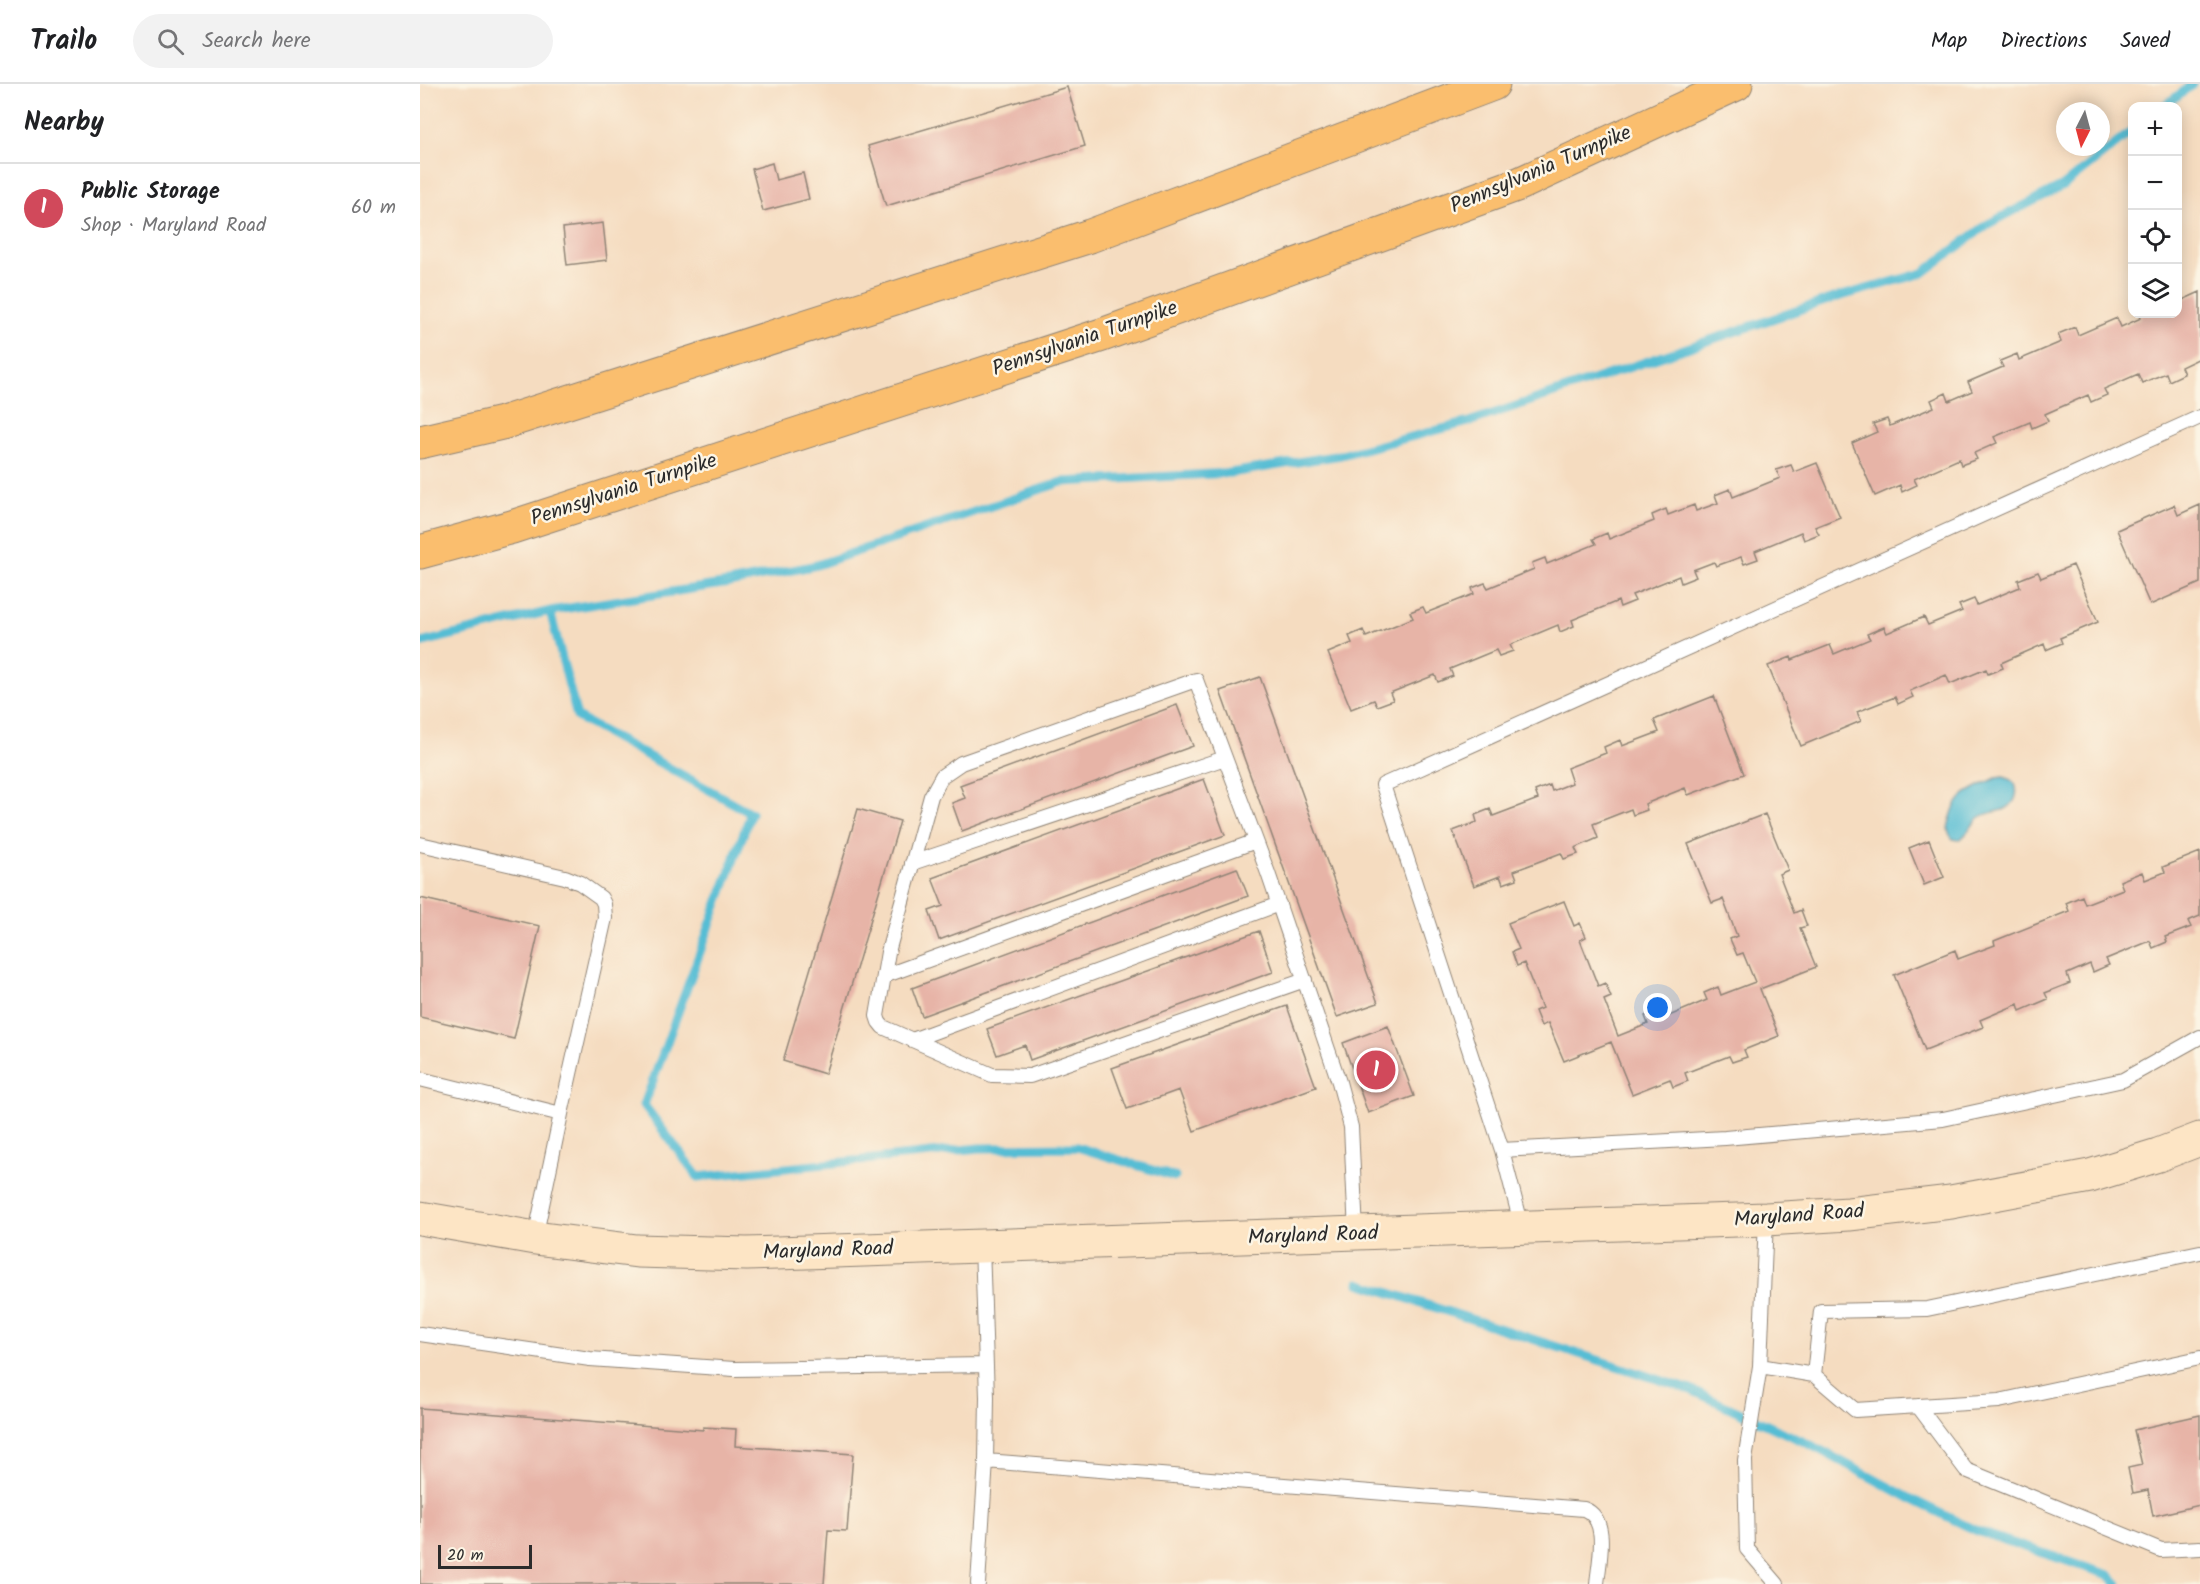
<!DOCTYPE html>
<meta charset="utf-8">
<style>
:root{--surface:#fff;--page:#f2f2f2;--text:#202124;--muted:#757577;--line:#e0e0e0;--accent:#d1495b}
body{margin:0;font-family:Kalam,sans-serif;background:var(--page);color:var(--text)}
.controls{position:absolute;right:18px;top:18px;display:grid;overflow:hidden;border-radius:12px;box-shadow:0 3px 15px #0003}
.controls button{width:54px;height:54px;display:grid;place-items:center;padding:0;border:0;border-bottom:2px solid var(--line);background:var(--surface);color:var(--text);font:30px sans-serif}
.compass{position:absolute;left:1636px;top:18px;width:54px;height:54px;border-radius:50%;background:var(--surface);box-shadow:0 3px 15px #0003;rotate:186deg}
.scale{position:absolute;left:18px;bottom:15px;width:94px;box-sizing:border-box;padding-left:6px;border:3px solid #2b2b2b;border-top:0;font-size:16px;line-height:21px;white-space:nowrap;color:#2b2b2b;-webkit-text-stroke:4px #fcf5e5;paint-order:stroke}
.you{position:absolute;left:1238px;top:924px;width:21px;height:21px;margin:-15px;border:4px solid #fff;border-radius:50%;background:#1a73e8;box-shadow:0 0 0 9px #1a73e833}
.badge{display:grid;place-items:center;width:39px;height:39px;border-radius:50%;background:var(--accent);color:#fff;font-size:20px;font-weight:700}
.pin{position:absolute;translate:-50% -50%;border:3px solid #fff;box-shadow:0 2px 6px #0006}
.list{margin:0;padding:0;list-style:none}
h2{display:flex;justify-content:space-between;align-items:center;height:78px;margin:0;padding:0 24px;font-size:26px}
h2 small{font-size:20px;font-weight:400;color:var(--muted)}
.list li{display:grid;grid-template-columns:39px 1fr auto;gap:18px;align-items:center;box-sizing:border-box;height:90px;padding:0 24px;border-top:2px solid var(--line)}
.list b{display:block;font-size:22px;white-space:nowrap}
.list p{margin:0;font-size:20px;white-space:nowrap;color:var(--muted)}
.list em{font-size:20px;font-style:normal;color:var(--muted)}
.icon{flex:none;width:33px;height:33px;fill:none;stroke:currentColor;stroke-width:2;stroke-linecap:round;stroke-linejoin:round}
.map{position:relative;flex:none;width:1780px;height:1500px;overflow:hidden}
header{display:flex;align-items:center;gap:36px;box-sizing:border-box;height:84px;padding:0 30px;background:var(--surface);border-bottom:2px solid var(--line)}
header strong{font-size:28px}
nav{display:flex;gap:33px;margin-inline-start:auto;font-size:21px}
.search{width:420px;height:54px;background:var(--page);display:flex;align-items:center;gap:15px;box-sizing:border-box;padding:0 21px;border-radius:33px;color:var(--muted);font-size:22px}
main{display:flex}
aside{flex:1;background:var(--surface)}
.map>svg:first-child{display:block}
.water{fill:#57bdd4;stroke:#417480;stroke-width:1.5}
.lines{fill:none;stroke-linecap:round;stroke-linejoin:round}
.stream{stroke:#57bdd4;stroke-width:9}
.building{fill:#e7b4a7}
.lane-casing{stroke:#908476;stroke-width:16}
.secondary-casing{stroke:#908476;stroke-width:35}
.highway-casing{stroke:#908476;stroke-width:35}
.lane{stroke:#fff;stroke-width:14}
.secondary{stroke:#fde5c5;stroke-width:33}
.highway{stroke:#fabe6e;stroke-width:33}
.labels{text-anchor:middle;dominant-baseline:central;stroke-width:5;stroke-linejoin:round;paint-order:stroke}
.street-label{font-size:21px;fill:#2b2b2b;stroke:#fcf5e5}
</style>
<header>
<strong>Trailo</strong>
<div class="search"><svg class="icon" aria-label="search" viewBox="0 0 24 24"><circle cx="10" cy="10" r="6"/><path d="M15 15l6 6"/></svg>Search here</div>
<nav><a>Map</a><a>Directions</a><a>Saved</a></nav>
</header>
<main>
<aside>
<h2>Nearby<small></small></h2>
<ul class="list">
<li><span class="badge">1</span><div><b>Public Storage</b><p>Shop · Maryland Road</p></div><em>60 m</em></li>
</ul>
</aside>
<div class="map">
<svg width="1780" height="1500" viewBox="0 0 1780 1500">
<rect width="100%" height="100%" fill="#fcf5e5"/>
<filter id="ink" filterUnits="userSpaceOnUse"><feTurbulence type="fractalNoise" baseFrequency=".0167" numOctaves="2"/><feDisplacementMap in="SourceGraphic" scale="12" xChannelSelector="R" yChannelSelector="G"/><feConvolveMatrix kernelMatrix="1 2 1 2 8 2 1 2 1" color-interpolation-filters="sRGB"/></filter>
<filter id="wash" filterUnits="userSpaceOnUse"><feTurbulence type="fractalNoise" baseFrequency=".008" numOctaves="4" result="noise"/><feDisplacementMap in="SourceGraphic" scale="24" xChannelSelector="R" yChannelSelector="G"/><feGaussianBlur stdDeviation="1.35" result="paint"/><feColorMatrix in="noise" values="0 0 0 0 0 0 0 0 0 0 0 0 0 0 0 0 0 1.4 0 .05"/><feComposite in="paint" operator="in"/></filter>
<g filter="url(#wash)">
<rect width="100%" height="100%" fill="#f5dcc0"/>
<path class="water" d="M1583,693c5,1 9,3 12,7 2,5 2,10 0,15 -8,17 -25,9 -37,20 -7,6 -10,16 -19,21l-6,-1c-7,-8 -5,-13 -2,-22 6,-25 24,-28 45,-39z"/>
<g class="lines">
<path class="stream" d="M1744,22l29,-22
M130,527l27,106 174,96 -107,292 54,72 281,-29 98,-1 98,30
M0,559l130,-32 179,-28 88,-18 245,-83 168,-9 111,-18 128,-33 365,-124 89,-25 65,-49 75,-38 69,-55
M939,1199l332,107 120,55 102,55 64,31 132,44 9,9"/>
</g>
<g id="blocks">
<path class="building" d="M647,3l18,59 -199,60 -18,-60z
M352,79l4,17 27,-7 6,26 -46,12 -11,-42z
M183,139l4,37 -40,5 -4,-37z
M1780,208v66l-19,9 3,7 -15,7 -3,-8 -24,10 -4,-9 -34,15 3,6 -16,7 -3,-7 -43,19 3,7 -16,7 -2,-6 -36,15 3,6 -23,10 3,6 -16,6 -2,-6 -45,20 3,6 -15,7 -2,-7 -25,11 -23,-53 25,-11 -4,-8 14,-5 3,7 44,-19 -3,-7 15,-7 3,8 23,-10 -4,-9 35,-15 -3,-6 17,-7 2,6 42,-18 -3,-8 17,-7 3,8 39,-17 4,9 20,-9 -2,-4h39v-12z
M1397,379l23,54 -25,10 4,7 -15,6 -3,-8 -46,19 3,8 -14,5 -3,-7 -25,9 -2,-4 -21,8 3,7 -15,6 -2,-7 -47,19 3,6 -15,6 -2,-6 -46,19 2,6 -14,6 -2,-7 -48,20 3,6 -14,5 -3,-6 -46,19 3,7 -15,6 -3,-7 -45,18 3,7 -16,6 -3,-6 -23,9 -23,-56 24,-10 -3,-7 14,-6 3,7 47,-19 -3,-6 13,-5 3,6 48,-19 -2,-6 13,-5 3,5 46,-19 -2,-6 13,-5 2,6 49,-20 -3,-5 14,-6 2,6 45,-18 -2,-6 14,-6 2,6 26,-10 2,6 22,-8 -3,-8 15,-6 3,8 47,-19 -4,-8 15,-5 3,7z
M1754,421l4,10 22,-10v78l-50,22 -33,-75z
M1653,481l25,57 -38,16 2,5 -16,7 -2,-6 -43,19 2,5 -15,6 -2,-5 -36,15 -4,-9 -36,16 3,6 -15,7 -3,-7 -38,15 4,9 -60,25 -33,-80 23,-9 1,3 38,-15 4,9 36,-15 -3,-5 17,-7 3,6 37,-16 4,8 34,-14 -3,-6 15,-6 3,6 43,-18 -2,-7 20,-8 3,6z
M840,593l118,326 -41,14 -117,-326z
M1294,612l30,78 -56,21 -3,-7 -40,16 2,6 -14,5 -2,-6 -38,15 5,14 -23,10 3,6 -14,5 -3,-6 -47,18 3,8 -14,5 -3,-8 -26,10 -21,-55 24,-9 -2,-7 15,-6 3,7 45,-17 -3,-8 15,-6 2,6 20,-8 -5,-15 39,-15 -2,-6 16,-7 2,6 37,-14 -5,-12z
M757,621l16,41 -231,85 -10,-28 13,-5 -5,-13z
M784,695l21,56 -286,105 -10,-29 14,-5 -11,-28z
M438,725l42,12 -75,253 -42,-13z
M1345,730l23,56 -9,4 15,39 7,-3 6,16 -7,2 16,39 -56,22 19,47 -35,14 3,7 -15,5 -3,-6 -44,17 3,8 -15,6 -3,-8 -38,15 -21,-52 -47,19 -16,-38 -7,3 -6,-15 7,-3 -18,-45 -7,3 -5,-14 7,-3 -11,-26 56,-22 10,25 6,-3 6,14 -6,3 18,46 7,-3 6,14 -7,3 14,36 30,-12 -3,-8 14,-5 3,8 45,-19 -3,-7 14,-6 3,8 34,-13 -12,-29 -6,2 -7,-16 7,-3 -14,-37 -11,4 -24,-59z
M1509,756l15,37 -20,8 -15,-37z
M1780,768v64l-12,5 3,6 -26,10 2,5 -14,6 -3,-7 -44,18 3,6 -16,7 -3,-8 -23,10 3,9 -25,10 3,6 -28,12 -2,-7 -38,16 3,7 -58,23 -31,-75 61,-25 3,9 37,-14 -1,-4 75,-30 -3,-8 16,-7 3,8 38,-15 -3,-8 22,-9 3,8 20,-8 -2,-5z
M817,784l11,28 -326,120 -10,-28z
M0,814l120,28 -26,113 -94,-22z
M839,847l14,41 -243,88 -5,-15 -28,10 -10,-26z
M867,922l29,81 -122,44 -15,-41 -52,19 -15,-41z
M968,942l26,70 -46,17 -25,-70z
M0,1324l283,22v-3l33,2 -1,17 118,8 -6,77 -19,-1 -4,54h-404z
M1780,1331v90l-47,11 -5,-26 -15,3 -5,-25 14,-3 -8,-35z"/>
</g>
</g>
<g filter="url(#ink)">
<use href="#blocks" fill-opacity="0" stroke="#908476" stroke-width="1.5"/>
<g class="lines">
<defs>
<path id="lane" d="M0,760l145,33 15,6 21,15 3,6 1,14 -44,196
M492,779l313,-105
M464,892l372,-135
M885,896l-275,96 -38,-1 -109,-48 -4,-5 -2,-6 11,-64 43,-156 11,-20 19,-13 235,-83 72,193 71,209 12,45 5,106
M492,956l367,-136
M0,995l141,35 -26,124
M1082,1066l223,-12 218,-19 180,-39 77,-43
M1346,1135l-6,147 -15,94 2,89 30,35
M1102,1143l-20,-77 -119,-365 817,-368
M1780,1168l-273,57 -106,2 -7,64 41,35 144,-9 201,-43
M0,1250l170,25 144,10 251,-4
M1340,1282l54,9
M1498,1322l48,64 195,80 39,-2
M566,1377l598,48c26,10 15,52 13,75
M558,1500l8,-123 1,-64 -5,-152"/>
<path id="secondary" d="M0,1134l115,20 102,13 110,3 1019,-35 83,-5 102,-12 139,-26 68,-21 42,-16"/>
<path id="highway" d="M0,358l82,-19 588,-187 403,-152
M0,468l92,-25 590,-192 417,-151 217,-100"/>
</defs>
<use href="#lane" class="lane-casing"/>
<use href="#secondary" class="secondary-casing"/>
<use href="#highway" class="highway-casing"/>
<use href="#lane" class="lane"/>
<use href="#secondary" class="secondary"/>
<use href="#highway" class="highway"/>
</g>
</g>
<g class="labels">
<g class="street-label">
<text transform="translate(1121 86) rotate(-23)">Pennsylvania Turnpike</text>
<text transform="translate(665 255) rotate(-19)">Pennsylvania Turnpike</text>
<text transform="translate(204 406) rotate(-18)">Pennsylvania Turnpike</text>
<text transform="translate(1379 1132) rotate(-4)">Maryland Road</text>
<text transform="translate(893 1152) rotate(-2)">Maryland Road</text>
<text transform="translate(408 1167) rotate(-2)">Maryland Road</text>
</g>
</g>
</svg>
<div class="controls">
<button>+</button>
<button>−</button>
<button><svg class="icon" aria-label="locate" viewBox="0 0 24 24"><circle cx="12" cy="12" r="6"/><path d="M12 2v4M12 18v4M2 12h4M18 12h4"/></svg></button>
<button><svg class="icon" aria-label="layers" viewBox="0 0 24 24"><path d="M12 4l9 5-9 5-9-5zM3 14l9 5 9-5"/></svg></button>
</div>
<svg class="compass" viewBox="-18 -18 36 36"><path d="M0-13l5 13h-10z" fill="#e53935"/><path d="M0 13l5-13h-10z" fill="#757577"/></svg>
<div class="scale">20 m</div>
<div class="you"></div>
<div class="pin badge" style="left:956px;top:986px">1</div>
</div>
</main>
